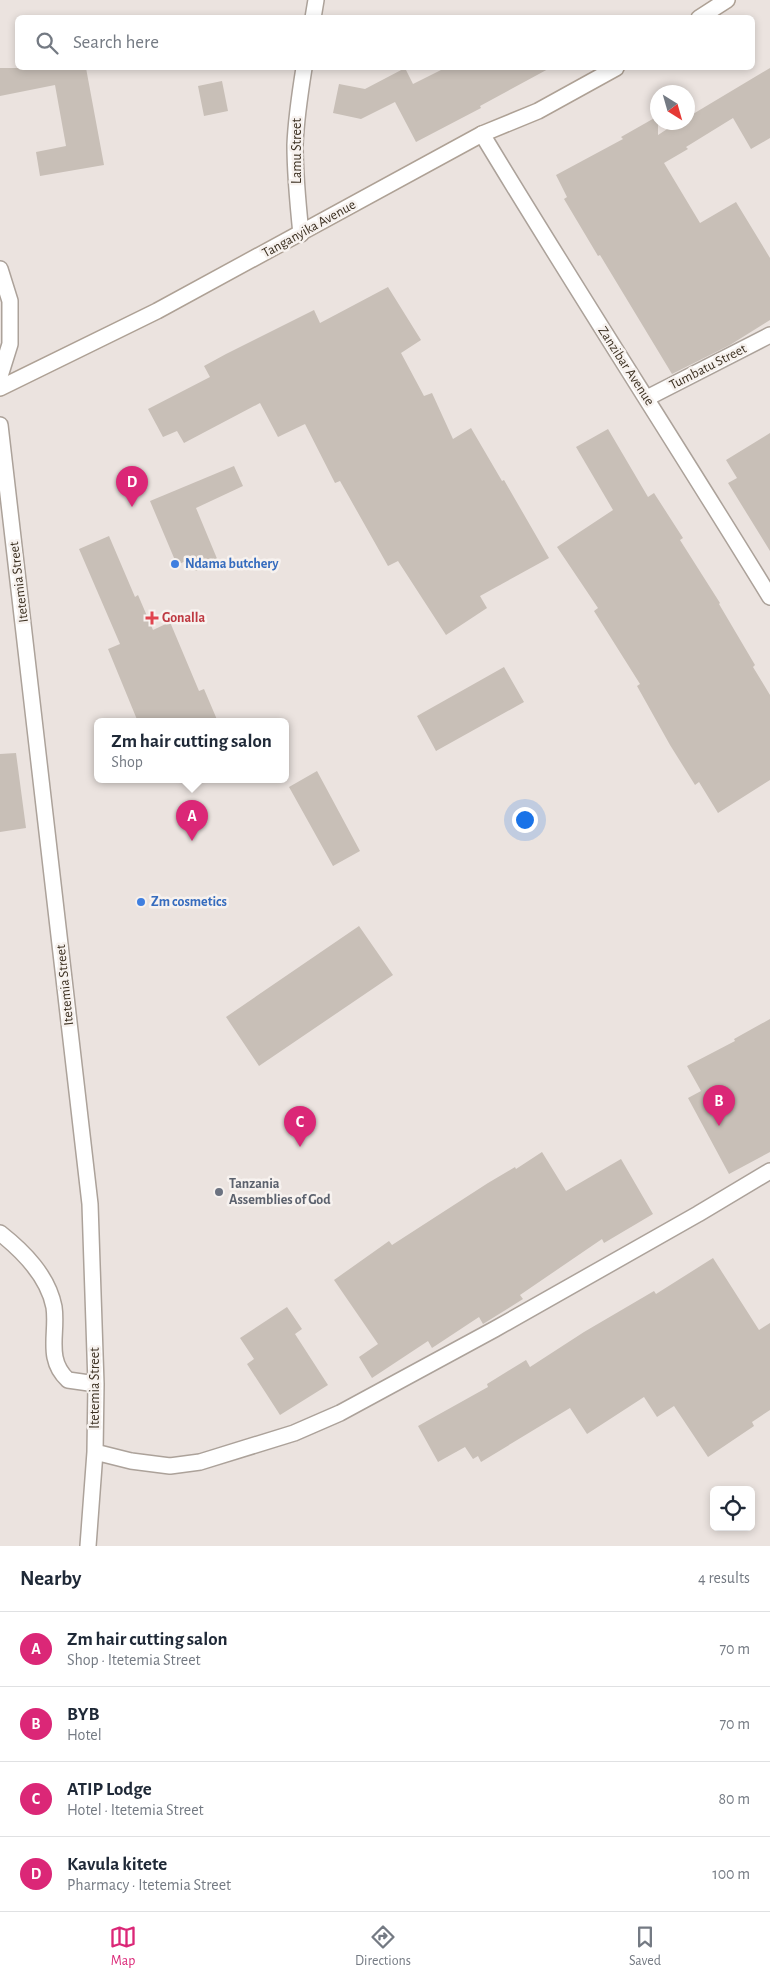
<!DOCTYPE html>
<meta charset="utf-8">
<style>
:root{--surface:#fff;--page:#f6f6f7;--text:#1f2937;--muted:#747a83;--line:#e0e1e3;--accent:#db2777}
body{margin:0;font-family:"Alegreya Sans",sans-serif;background:var(--page);color:var(--text)}
.controls{position:absolute;right:15px;bottom:15px;display:grid;overflow:hidden;border-radius:8px;box-shadow:0 2px 8px #0003}
.controls button{width:45px;height:45px;display:grid;place-items:center;padding:0;border:0;border-bottom:1px solid var(--line);background:var(--surface);color:var(--text);font:25px sans-serif}
.compass{position:absolute;left:650px;top:85px;width:45px;height:45px;border-radius:50%;background:var(--surface);box-shadow:0 2px 8px #0003;rotate:143deg}
.you{position:absolute;left:524px;top:819px;width:18px;height:18px;margin:-12px;border:4px solid #fff;border-radius:50%;background:#1a73e8;box-shadow:0 0 0 8px #1a73e833}
.badge{display:grid;place-items:center;width:32px;height:32px;border-radius:50%;background:var(--accent);color:#fff;font-size:16px;font-weight:700}
.pin{position:absolute;translate:-50% -41px;filter:drop-shadow(0 1px 2px #0008)}
.pin::after{content:'';position:absolute;top:26px;width:18px;height:15px;background:inherit;clip-path:polygon(0 0,100% 0,50% 100%)}
.popup{position:absolute;left:94px;top:718px;width:195px;height:65px;box-sizing:border-box;display:grid;place-content:center;border-radius:8px;background:var(--surface);filter:drop-shadow(0 1px 4px #0005);font-size:16px;white-space:nowrap;color:var(--muted)}
.popup b{font-size:19px;color:var(--text)}
.popup::after{content:'';position:absolute;left:50%;top:100%;margin-left:-10px;border:10px solid transparent;border-top-color:var(--surface)}
.list{margin:0;padding:0;list-style:none}
h2{display:flex;justify-content:space-between;align-items:center;height:65px;margin:0;padding:0 20px;font-size:21px}
h2 small{font-size:16px;font-weight:400;color:var(--muted)}
.list li{display:grid;grid-template-columns:32px 1fr auto;gap:15px;align-items:center;box-sizing:border-box;height:75px;padding:0 20px;border-top:1px solid var(--line)}
.list b{display:block;font-size:19px;white-space:nowrap}
.list p{margin:0;font-size:16px;white-space:nowrap;color:var(--muted)}
.list em{font-size:16px;font-style:normal;color:var(--muted)}
.icon{flex:none;width:28px;height:28px;fill:none;stroke:currentColor;stroke-width:2;stroke-linecap:round;stroke-linejoin:round}
.map{position:relative;flex:none;width:770px;height:1546px;overflow:hidden}
.search{position:absolute;background:var(--surface);box-shadow:0 2px 8px #0003;left:15px;right:15px;top:15px;height:55px;display:flex;align-items:center;gap:12px;box-sizing:border-box;padding:0 18px;border-radius:8px;color:var(--muted);font-size:19px}
.sheet{height:365px;background:var(--surface)}
nav{display:flex;justify-content:space-around;align-items:center;box-sizing:border-box;height:70px;border-top:1px solid var(--line);background:var(--surface);font-size:14px;color:var(--muted)}
nav a{display:grid;justify-items:center;gap:2px}
nav .on{color:var(--accent)}
.map>svg:first-child{display:block}
.building{fill:#c8bfb7}
.lines{fill:none;stroke-linecap:round;stroke-linejoin:round}
.lane-casing{stroke:#aca29a;stroke-width:18}
.street-casing{stroke:#aca29a;stroke-width:18}
.secondary-casing{stroke:#aea195;stroke-width:18}
.lane{stroke:#fff;stroke-width:15}
.street{stroke:#fff;stroke-width:15}
.secondary{stroke:#fff;stroke-width:15}
.shop-dot{fill:#3f7fe0;stroke:#f7f2ef;stroke-width:2}
.health-dot{fill:#e0444e;stroke:#f7f2ef;stroke-width:2}
.worship-dot{fill:#6b7280;stroke:#f7f2ef;stroke-width:2}
.labels{text-anchor:middle;dominant-baseline:central;stroke-width:5;stroke-linejoin:round;paint-order:stroke}
.street-label{font-size:14px;fill:#3b2f20;stroke:#f7f2ef}
.shop-label{font-size:14px;font-weight:bold;fill:#366cbe;stroke:#f7f2ef;text-anchor:start}
.health-label{font-size:14px;font-weight:bold;fill:#be3a42;stroke:#f7f2ef;text-anchor:start}
.worship-label{font-size:14px;font-weight:bold;fill:#5b616d;stroke:#f7f2ef;text-anchor:start}
</style>
<div class="map">
<svg width="770" height="1546" viewBox="0 0 770 1546">
<rect width="100%" height="100%" fill="#ebe3df"/>
<path class="building" d="M0,68h86l18,97 -64,11 -4,-24 30,-6 -11,-61 -55,11z
M405,68l8,16 32,-16h105l-70,38 1,2 -65,34 -21,-40 -34,17 -28,-6 6,-29 26,5z
M770,68v70l-19,11 -18,-31 -47,29 2,2 -24,14 36,60 36,-21 34,56v62l-40,25 -58,29 -72,-119 -2,1 -34,-57 3,-2 -11,-22 67,-36 -2,-2 37,-21v19l20,-13h10v-5z
M222,81l6,30 -24,5 -6,-30z
M388,287l33,53 -20,13 23,43 8,-3 21,46 18,-11 31,53 2,-1 45,78 -69,38 7,12 -41,27 -48,-74 -10,5 -48,-85 -5,2 -30,-59 -27,13 -18,-34 -76,40 -7,-12 -14,6 -15,-28 62,-32 -6,-11 22,-12 88,-44 6,13z
M608,429l40,68 6,-4 29,45 -3,2 40,63 -1,1 36,61 -2,2 17,28v85l-52,33 -19,-31 -4,3 -25,-40 -33,-59 3,-2 -46,-73 4,-3 -41,-61 56,-37 -37,-63z
M770,433v118l-42,-68 9,-5 -11,-18z
M234,466l9,20 -47,22 22,53 -22,10 -6,-12 -13,6 -27,-64z
M109,536l26,61 3,-2 15,35 17,-8 29,69 5,-2 14,33h-80l-30,-73 12,-5 -41,-95z
M504,667l20,35 -88,49 -19,-35z
M16,753l10,75 -26,4v-78z
M317,771l43,80 -27,15 -44,-79z
M359,926l34,49 -134,91 -33,-49z
M770,1019v133l-41,22 -41,-76 13,-7 -14,-25 48,-25 -1,-2z
M542,1152l24,39 55,-32 32,55 -49,29 -2,-4 -82,56 3,4 -40,25 -4,-7 -47,31 -4,-7 -56,37 -13,-21 19,-13 -44,-64 55,-39 3,4 96,-62 27,-16 1,2z
M713,1258l46,72 11,-7v87l-18,12 2,4 -46,31 -34,-51 -17,11 -13,-20 -57,37 -17,-26 -89,54 -3,-6 -5,3 -8,-12 -27,15 -20,-36 70,-39 -1,-3 39,-24 4,7 54,-35 70,-41 2,3z
M287,1307l15,22 -7,5 33,51 -48,30 -33,-51 7,-5 -14,-21z"/>
<g class="lines">
<defs>
<path id="lane" d="M0,269l10,32v43l-10,32"/>
<path id="street" d="M313,18l3,-18
M482,134c94,156 193,308 288,463
M301,234c-3,-29 -6,-59 -6,-89 1,-26 5,-52 9,-77
M647,398l123,-63
M0,425l90,779 6,180 -1,68 -7,94
M0,1233c24,19 48,43 54,74 4,26 -9,52 14,73l28,4
M95,1452l36,9 39,5 30,-4 94,-29 46,-20 155,-84 203,-115 72,-43"/>
<path id="secondary" d="M699,18l28,-18
M0,388l157,-77 325,-177 56,-23 78,-43"/>
</defs>
<use href="#lane" class="lane-casing"/>
<use href="#street" class="street-casing"/>
<use href="#secondary" class="secondary-casing"/>
<use href="#lane" class="lane"/>
<use href="#street" class="street"/>
<use href="#secondary" class="secondary"/>
</g>
<g class="shop-dot">
<circle cx="175" cy="564" r="5"/>
<circle cx="141" cy="902" r="5"/>
</g>
<path class="health-dot" d="M149.5 610.5h5v5h5v5h-5v5h-5v-5h-5v-5h5z"/>
<circle class="worship-dot" cx="219" cy="1192" r="5"/>
<g class="labels">
<g class="street-label">
<text transform="translate(297 151) rotate(-90)">Lamu Street</text>
<text transform="translate(309 229) rotate(-29)">Tanganyika Avenue</text>
<text transform="translate(626 366) rotate(57)">Zanzibar Avenue</text>
<text transform="translate(708 367) rotate(-27)">Tumbatu Street</text>
<text transform="translate(19 582) rotate(-97)">Itetemia Street</text>
<text transform="translate(65 985) rotate(-96)">Itetemia Street</text>
<text transform="translate(95 1388) rotate(-90)">Itetemia Street</text>
</g>
<g class="shop-label">
<text x="185" y="564">Ndama butchery</text>
<text x="151" y="902">Zm cosmetics</text>
</g>
<g class="health-label">
<text x="162" y="618">Gonalla</text>
</g>
<g class="worship-label">
<text x="229" y="1184">Tanzania<tspan x="229" dy="16">Assemblies of God</tspan></text>
</g>
</g>
</svg>
<div class="controls">
<button><svg class="icon" aria-label="locate" viewBox="0 0 24 24"><circle cx="12" cy="12" r="6"/><path d="M12 2v4M12 18v4M2 12h4M18 12h4"/></svg></button>
</div>
<svg class="compass" viewBox="-18 -18 36 36"><path d="M0-13l5 13h-10z" fill="#e53935"/><path d="M0 13l5-13h-10z" fill="#747a83"/></svg>
<div class="you"></div>
<div class="pin badge" style="left:192px;top:841px">A</div>
<div class="popup"><b>Zm hair cutting salon</b>Shop</div>
<div class="pin badge" style="left:719px;top:1126px">B</div>
<div class="pin badge" style="left:300px;top:1147px">C</div>
<div class="pin badge" style="left:132px;top:507px">D</div>
<div class="search"><svg class="icon" aria-label="search" viewBox="0 0 24 24"><circle cx="10" cy="10" r="6"/><path d="M15 15l6 6"/></svg>Search here</div>
</div>
<section class="sheet">
<h2>Nearby<small>4 results</small></h2>
<ul class="list">
<li><span class="badge">A</span><div><b>Zm hair cutting salon</b><p>Shop · Itetemia Street</p></div><em>70 m</em></li>
<li><span class="badge">B</span><div><b>BYB</b><p>Hotel</p></div><em>70 m</em></li>
<li><span class="badge">C</span><div><b>ATIP Lodge</b><p>Hotel · Itetemia Street</p></div><em>80 m</em></li>
<li><span class="badge">D</span><div><b>Kavula kitete</b><p>Pharmacy · Itetemia Street</p></div><em>100 m</em></li>
</ul>
</section>
<nav>
<a class="on"><svg class="icon" aria-label="map" viewBox="0 0 24 24"><path d="M3 6l6-2 6 2 6-2v14l-6 2-6-2-6 2zM9 4v14M15 6v14"/></svg>Map</a>
<a><svg class="icon" aria-label="directions" viewBox="0 0 24 24"><path d="M12 3l9 9-9 9-9-9zM9 14v-3h6M13 9l2 2-2 2"/></svg>Directions</a>
<a><svg class="icon" aria-label="saved" viewBox="0 0 24 24"><path d="M7 4h10v16l-5-4-5 4z"/></svg>Saved</a>
</nav>
